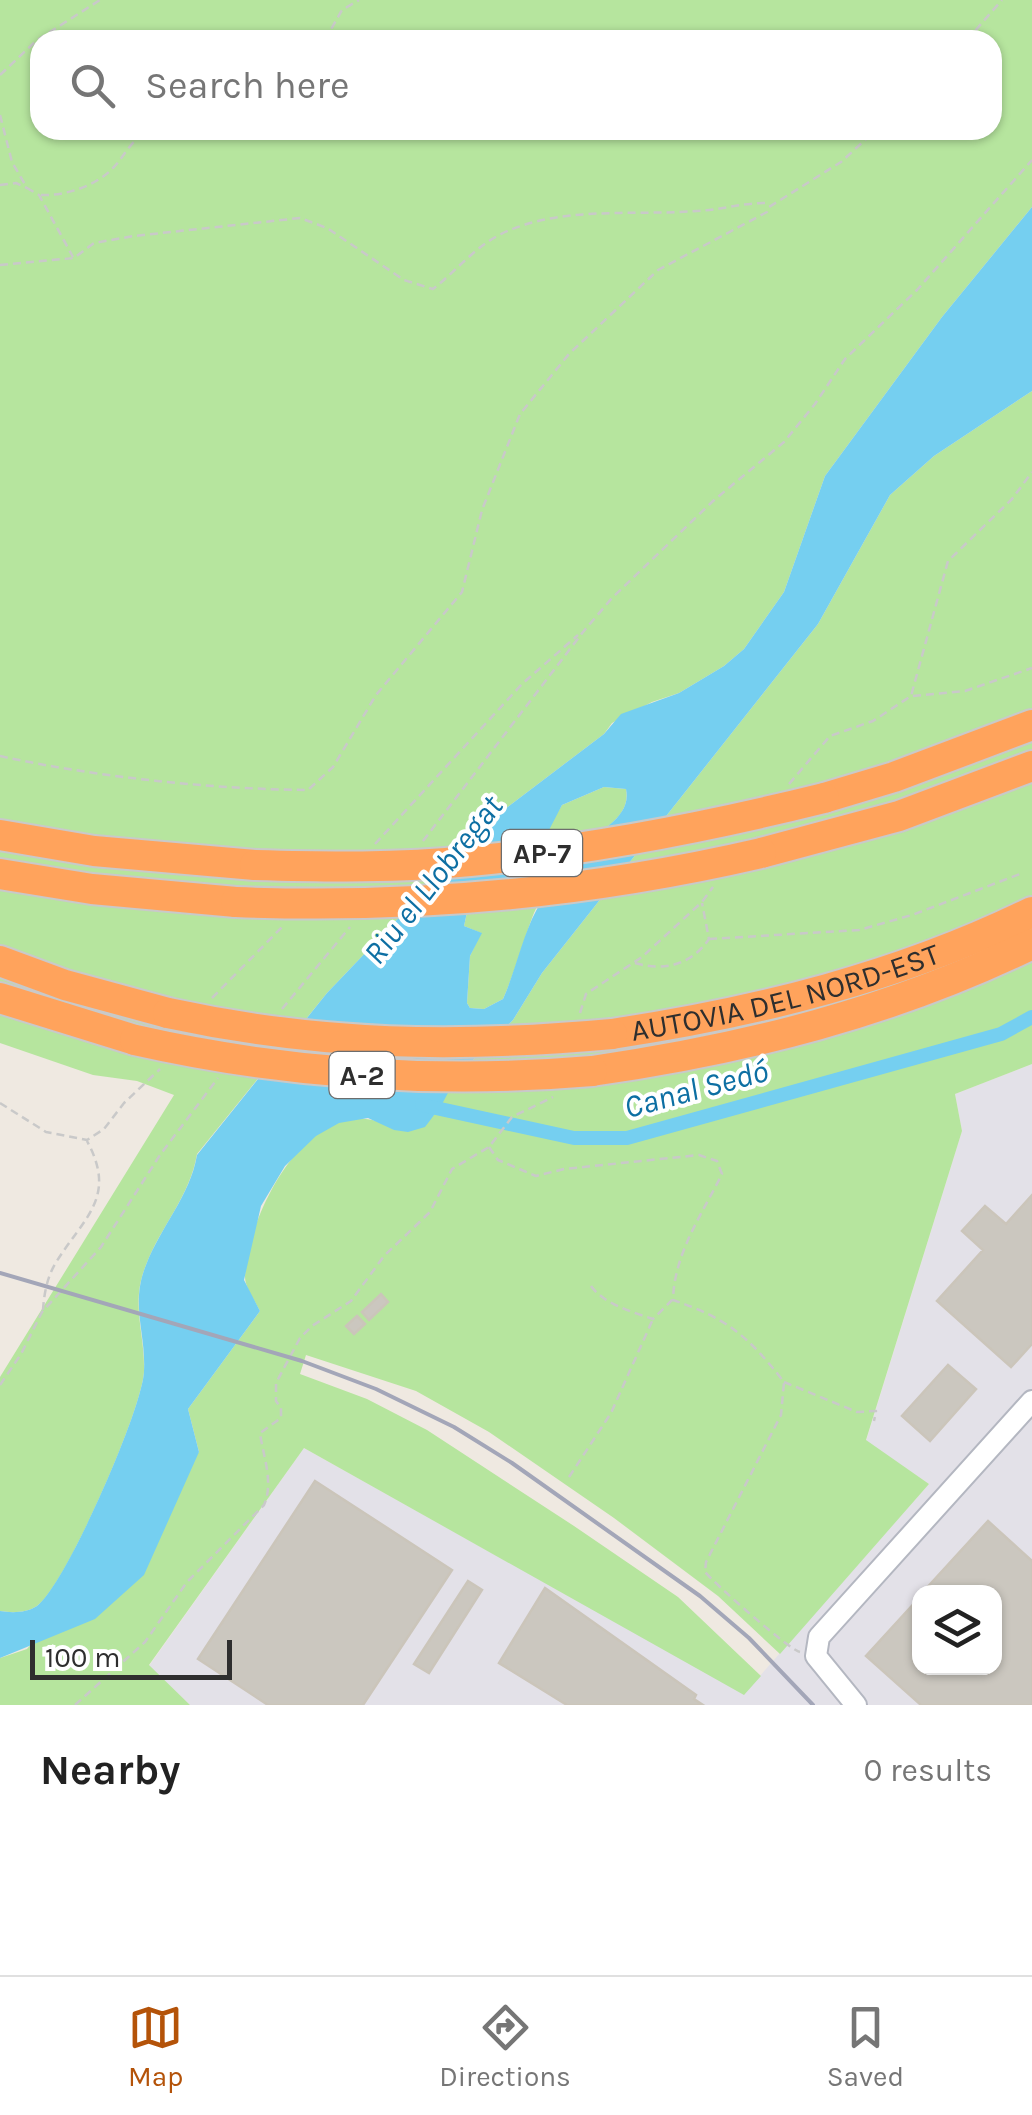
<!DOCTYPE html>
<meta charset="utf-8">
<style>
:root{--surface:#fff;--page:#f6f6f6;--text:#222;--muted:#767676;--line:#e0e0e0;--accent:#b45309}
body{margin:0;font-family:Karla,sans-serif;background:var(--page);color:var(--text)}
.controls{position:absolute;right:30px;bottom:30px;display:grid;overflow:hidden;border-radius:20px;box-shadow:0 2px 8px #0004}
.controls button{width:90px;height:90px;display:grid;place-items:center;padding:0;border:0;border-bottom:2px solid var(--line);background:var(--surface);color:var(--text);font:50px sans-serif}
.scale{position:absolute;left:30px;bottom:25px;width:202px;box-sizing:border-box;padding-left:10px;border:5px solid #2e2e2e;border-top:0;font-size:28px;line-height:35px;white-space:nowrap;color:#2e2e2e;-webkit-text-stroke:8px #fff;paint-order:stroke}
.list{margin:0;padding:0;list-style:none}
h2{display:flex;justify-content:space-between;align-items:center;height:130px;margin:0;padding:0 40px;font-size:42px}
h2 small{font-size:32px;font-weight:400;color:var(--muted)}
.icon{flex:none;width:55px;height:55px;fill:none;stroke:currentColor;stroke-width:2;stroke-linecap:round;stroke-linejoin:round}
.map{position:relative;flex:none;width:1032px;height:1705px;overflow:hidden}
.search{position:absolute;background:var(--surface);box-shadow:0 2px 8px #0004;left:30px;right:30px;top:30px;height:110px;display:flex;align-items:center;gap:25px;box-sizing:border-box;padding:0 35px;border-radius:30px;color:var(--muted);font-size:38px}
.sheet{height:270px;background:var(--surface)}
nav{display:flex;justify-content:space-around;align-items:center;box-sizing:border-box;height:140px;border-top:2px solid var(--line);background:var(--surface);font-size:28px;color:var(--muted)}
nav a{display:grid;justify-items:center;gap:5px}
nav .on{color:var(--accent)}
.map>svg:first-child{display:block}
.industrial{fill:#e3e1e8;fill-rule:evenodd}
.green{fill:#b6e59e;fill-rule:evenodd}
.water{fill:#75cff0;fill-rule:evenodd}
.lines{fill:none;stroke-linecap:round;stroke-linejoin:round}
.canal{stroke:#75cff0;stroke-width:14}
.building{fill:#cbc7bf;stroke:#cbc5ba;stroke-width:2.5}
.minor-casing{stroke:#b4b7c1;stroke-width:24}
.highway-casing{stroke:#c9c9c9;stroke-width:34}
.path{stroke:#c9c9c9;stroke-width:2.5;stroke-dasharray:8 5;stroke-linecap:butt}
.minor{stroke:#fff;stroke-width:20}
.highway{stroke:#ffa35c;stroke-width:30}
.rail{stroke:#a3a6b8;stroke-width:4}
.highway-bridge-casing{stroke:#c9c9c9;stroke-width:34;stroke-linecap:butt}
.highway-bridge{stroke:#ffa35c;stroke-width:30}
.labels{text-anchor:middle;dominant-baseline:central;stroke-width:8;stroke-linejoin:round;paint-order:stroke}
.shield{fill:#fff;stroke:#6d6d6d;stroke-width:2.5}
.shield-label{font-size:28px;font-weight:bold;fill:#2e2e2e}
.street-label{font-size:30px;fill:#2e2e2e;stroke:#fff}
.water-label{font-size:32px;font-style:italic;fill:#0d6fa3;stroke:#fff}
</style>
<div class="map">
<svg width="1032" height="1705" viewBox="0 0 1032 1705">
<rect width="100%" height="100%" fill="#efe9e1"/>
<path class="industrial" d="M1032,1064v641h-842l-41,-39 155,-218 440,246 185,-210 -63,-43 96,-310 -7,-37zM920,1592h74v76h-74z"/>
<path class="green" d="M0,0h1032v207l-90,110 -117,159 -41,116 -40,57 -20,17 -45,27 -27,9 -40,21 -8,11 -107,81 -170,178 -130,161c-7,42 -36,72 -51,111 -16,39 -1,67 -2,106 -1,37 -78,214 -107,235 -11,7 -25,7 -37,5v-234l174,-282 -37,-14 -44,-6 -93,-32zM40,40h952v90h-952z
M1032,391v673l-77,30 7,37 -96,309 63,44 -149,170 -62,-58 -104,-78 -125,-86 -73,-41 -110,-36 -6,19 67,25 60,31 147,96 104,71 83,79 -17,19 -440,-247 -155,217 41,40h-190v-47l27,-9 172,-197 -11,-43 72,-98c-5,-10 -15,-24 -15,-34 2,-65 71,-198 150,-147l38,-14 24,-40 56,-56 29,-47 276,-349 72,-129 44,-39z
M604,787l22,2c5,27 -22,38 -38,53 -21,20 -46,50 -56,76 -10,27 -17,54 -29,81l-19,10 -14,-1 -3,-5 3,-47 11,-23 -17,-7 4,-18 60,-47 34,-56z"/>
<path class="water" d="M1032,207v184l-98,65 -44,39 -72,129 -276,349 -29,47 -56,56 -16,30 -16,21 -17,5 -14,-2 -26,-12 -29,5 -23,13 -31,30 -24,40 -17,74 16,31 -72,98 11,43 -55,123 -49,44 -95,39v-47c12,2 26,2 37,-5 29,-22 106,-198 107,-235 2,-39 -14,-67 2,-106 15,-39 44,-69 51,-110l130,-162 170,-178 107,-81 17,-20 58,-21 45,-27 20,-17 40,-57 41,-116 117,-159zM604,787l22,2c6,29 -28,41 -44,59 -17,20 -34,39 -46,63 -13,24 -21,61 -33,88l-19,10 -14,-1 -3,-5 3,-47 12,-23 -18,-7 4,-18 41,-26 39,-50 14,-27z"/>
<g class="lines">
<path class="canal" d="M422,1105l152,33h53l374,-104 31,-17"/>
</g>
<path class="building" d="M1032,1195v149l-21,23 -74,-66 46,-51 -21,-19 23,-25 21,18z
M381,1294l7,8 -19,18 -7,-8z
M357,1316l8,8 -11,10 -8,-8z
M948,1365l28,24 -46,52 -28,-25z
M315,1481l137,89 -89,135h-95l-70,-46z
M988,1521l44,40v144h-111l-55,-49 54,-59v71h74v-76h-71z
M468,1581l14,9 -53,83 -15,-9z
M545,1588l151,107 -2,4 9,6h-136l-68,-42z"/>
<g class="lines">
<defs>
<path id="minor" d="M856,1705l-40,-49 3,-19 213,-236"/>
<g id="highway">
<path d="M824,798l70,-21 138,-52"/>
<path d="M0,835l94,16 161,14"/>
<path d="M761,853l138,-37 133,-50"/>
<path d="M0,874l92,15 144,13"/>
<path d="M0,961l65,24 103,28"/>
<path d="M0,998l135,42"/>
<path id="s1" d="M612,1034c146,-22 287,-57 420,-122"/>
<path d="M592,1071c153,-22 301,-59 440,-127"/>
</g>
</defs>
<use href="#minor" class="minor-casing"/>
<use href="#highway" class="highway-casing"/>
<path class="path" d="M325,40l17,-30 17,-10
M967,40l35,-40
M0,75l36,-34 64,-41
M0,115l12,47 15,26 12,7 34,62
M195,130l28,7 27,-7
M0,185l16,-2 11,5
M41,195c24,1 55,-9 72,-27 13,-13 19,-32 39,-37 7,-2 17,0 24,-1
M0,265l74,-7 20,-15 40,-7 166,-18 27,10 77,52 29,9c23,-18 40,-40 66,-54 60,-30 133,-19 198,-24 23,-1 45,-8 68,-8l3,3
M913,696l52,-5 67,-23
M0,756c96,21 209,33 308,34l25,-23 43,-72 86,-103 20,-82 38,-96 49,-60 89,-84 109,-58 2,-5 72,-45 35,-32
M789,784l41,-48 43,-15 38,-25 37,-135 64,-62 20,-27
M423,841l160,-209 29,-34 101,-97 71,-59 31,-38 30,-45 72,-69 115,-130
M375,844l147,-160 56,-49
M709,939l150,-9 53,-15 108,-41
M635,963c30,9 57,1 74,-24l-7,-36
M212,998l71,-72
M282,1009l68,-82
M580,1013l6,-19 56,-37 60,-55 11,-15
M0,1103l46,29 41,8 17,-11 20,-26 36,-34
M489,1147l9,13 38,16 28,-7 135,-14 18,6 5,13c-20,40 -48,80 -49,126 55,19 75,36 111,82l-3,33 -75,147 -1,10c10,12 83,77 95,80
M591,1286c13,18 41,26 62,33l19,-19
M43,1310c1,-16 4,-32 12,-46 28,-46 63,-66 32,-123
M784,1382l73,30 19,-1 -2,10
M0,1385l21,-31 21,-42 59,-65 59,-92 58,-77
M569,1477l42,-64 42,-94
M75,1705l70,-63 42,-60 77,-77c10,-23 -1,-49 -4,-72l21,-15v-10l-5,-7v-18l24,-45 12,-12 39,-25 33,-45 46,-44 22,-43 37,-22 23,-30 41,-20"/>
<use href="#minor" class="minor"/>
<use href="#highway" class="highway"/>
<path class="rail" d="M0,1273l302,88 74,28 78,38 58,36 188,133 49,42 64,67"/>
<defs>
<path id="highway-bridge" d="M255,865c72,2 143,3 215,-4 120,-11 237,-34 354,-63
M236,902c177,7 352,-9 525,-49
M168,1013c153,33 289,35 444,21
M135,1040c151,34 303,44 457,31"/>
</defs>
<use href="#highway-bridge" class="highway-bridge-casing"/>
<use href="#highway-bridge" class="highway-bridge"/>
</g>
<g class="labels">
<g class="shield">
<rect x="502" y="830" width="80" height="46" rx="8"/>
<rect x="329.5" y="1052" width="65" height="46" rx="8"/>
</g>
<g class="shield-label">
<text x="542" y="853">AP-7</text>
<text x="362" y="1075">A-2</text>
</g>
<g class="street-label">
<text stroke="none"><textPath href="#s1" startOffset="178">AUTOVIA DEL NORD-EST</textPath></text>
</g>
<g class="water-label">
<text transform="translate(433 880) rotate(-52)">Riu el Llobregat</text>
<text transform="translate(696 1089) rotate(-15)">Canal Sedó</text>
</g>
</g>
</svg>
<div class="controls">
<button><svg class="icon" aria-label="layers" viewBox="0 0 24 24"><path d="M12 4l9 5-9 5-9-5zM3 14l9 5 9-5"/></svg></button>
</div>
<div class="scale">100 m</div>
<div class="search"><svg class="icon" aria-label="search" viewBox="0 0 24 24"><circle cx="10" cy="10" r="6"/><path d="M15 15l6 6"/></svg>Search here</div>
</div>
<section class="sheet">
<h2>Nearby<small>0 results</small></h2>
<ul class="list">
</ul>
</section>
<nav>
<a class="on"><svg class="icon" aria-label="map" viewBox="0 0 24 24"><path d="M3 6l6-2 6 2 6-2v14l-6 2-6-2-6 2zM9 4v14M15 6v14"/></svg>Map</a>
<a><svg class="icon" aria-label="directions" viewBox="0 0 24 24"><path d="M12 3l9 9-9 9-9-9zM9 14v-3h6M13 9l2 2-2 2"/></svg>Directions</a>
<a><svg class="icon" aria-label="saved" viewBox="0 0 24 24"><path d="M7 4h10v16l-5-4-5 4z"/></svg>Saved</a>
</nav>
